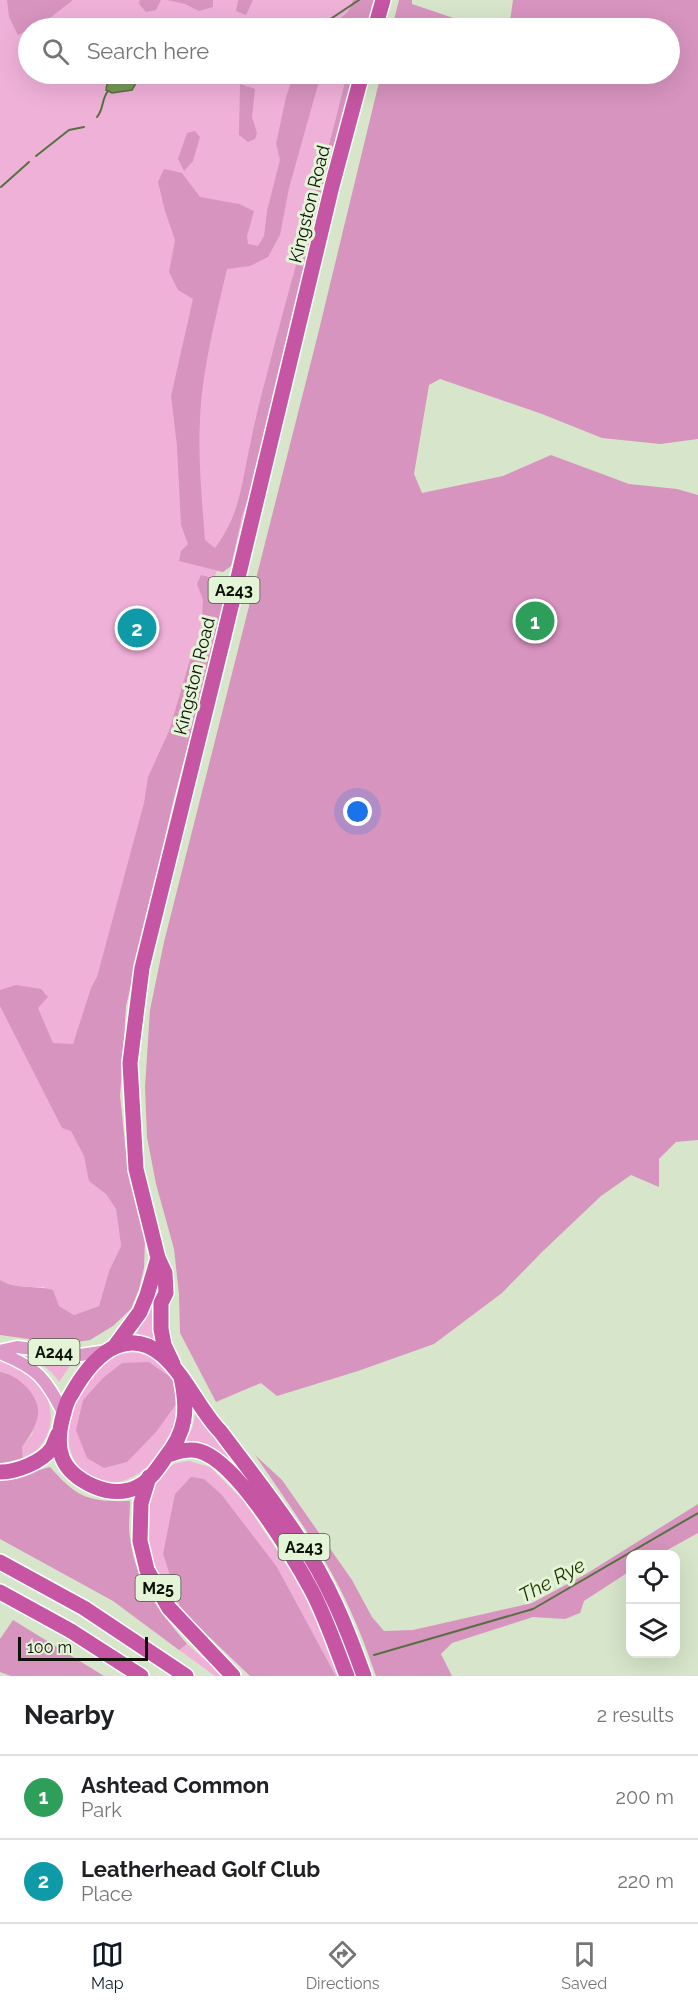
<!DOCTYPE html>
<style>
:root{--surface:#fff;--page:#f6f6f6;--text:#202124;--muted:#757577;--line:#e0e0e0;--accent:#111827}
body{margin:0;font-family:Raleway,sans-serif;background:var(--page);color:var(--text)}
.controls{position:absolute;right:18px;bottom:18px;display:grid;overflow:hidden;border-radius:12px;box-shadow:0 6px 24px #0002}
.controls button{width:54px;height:54px;display:grid;place-items:center;padding:0;border:0;border-bottom:2px solid var(--line);background:var(--surface);color:var(--text);font:30px sans-serif}
.scale{position:absolute;left:18px;bottom:15px;width:130px;box-sizing:border-box;padding-left:6px;border:3px solid #0e1309;border-top:0;font-size:16px;line-height:21px;white-space:nowrap;color:#0e1309;-webkit-text-stroke:4px #e4f4d7;paint-order:stroke}
.you{position:absolute;left:358px;top:812px;width:21px;height:21px;margin:-15px;border:4px solid #fff;border-radius:50%;background:#1a73e8;box-shadow:0 0 0 9px #1a73e833}
.badge{display:grid;place-items:center;width:39px;height:39px;border-radius:50%;background:var(--accent);color:#fff;font-size:20px;font-weight:700}
.pin{position:absolute;translate:-50% -50%;border:3px solid #fff;box-shadow:0 2px 6px #0006}
.list{margin:0;padding:0;list-style:none}
h2{display:flex;justify-content:space-between;align-items:center;height:78px;margin:0;padding:0 24px;font-size:26px}
h2 small{font-size:20px;font-weight:400;color:var(--muted)}
.list li{display:grid;grid-template-columns:39px 1fr auto;gap:18px;align-items:center;box-sizing:border-box;height:84px;padding:0 24px;border-top:2px solid var(--line)}
.list b{display:block;font-size:22px;white-space:nowrap}
.list p{margin:0;font-size:20px;white-space:nowrap;color:var(--muted)}
.list em{font-size:20px;font-style:normal;color:var(--muted)}
.icon{flex:none;width:33px;height:33px;fill:none;stroke:currentColor;stroke-width:2;stroke-linecap:round;stroke-linejoin:round}
.map{position:relative;flex:none;width:698px;height:1676px;overflow:hidden}
.search{position:absolute;background:var(--surface);box-shadow:0 6px 24px #0002;left:18px;right:18px;top:18px;height:66px;display:flex;align-items:center;gap:15px;box-sizing:border-box;padding:0 21px;border-radius:33px;color:var(--muted);font-size:22px}
.sheet{height:246px;background:var(--surface)}
nav{display:flex;justify-content:space-around;align-items:center;box-sizing:border-box;height:84px;border-top:2px solid var(--line);background:var(--surface);font-size:16px;color:var(--muted)}
nav a{display:grid;justify-items:center;gap:3px}
nav .on{color:var(--accent)}
.map>svg:first-child{display:block}
.green{fill:#f0b1d9}
.forest{fill:#d794bf}
.water{fill:#779858;stroke:#587040;stroke-width:1.5}
.lines{fill:none;stroke-linecap:round;stroke-linejoin:round}
.stream{stroke:#587040;stroke-width:2}
.major-casing{stroke:#fff;stroke-width:15}
.highway-casing{stroke:#fff;stroke-width:18}
.major{stroke:#dd9ac8;stroke-width:12}
.highway{stroke:#c656a4;stroke-width:15}
.labels{text-anchor:middle;dominant-baseline:central;stroke-width:6;stroke-linejoin:round;paint-order:stroke}
.shield{fill:#e4f4d7;stroke:#4e5647;stroke-width:1.5}
.shield-label{font-size:16px;font-weight:bold;fill:#0e1309}
.street-label{font-size:18px;fill:#0e1309;stroke:#e4f4d7}
.water-label{font-size:20px;font-style:italic;fill:#1e3403;stroke:#e4f4d7}
</style>
<div class="map">
<svg width="698" height="1676" viewBox="0 0 698 1676">
<rect width="100%" height="100%" fill="#d7e6ca"/>
<path class="green" d="M0,0h376l-8,28h-340v46h328l-125,492 -8,6 -6,-1 -3,7 12,11 -4,26 -48,183 -48,208 -6,90 6,58 12,50 -22,5 5,37 -12,25 -10,35 -25,9 -15,-9 -15,-19c-15,0 -31,1 -44,-7z
M157,1276l2,9 -2,14v41l-22,-4c13,-20 18,-38 22,-60z
M140,1352c21,5 30,13 38,34 2,4 4,9 4,13 1,44 -61,115 -102,69 -29,-33 2,-89 33,-110 8,-5 17,-6 27,-6z
M19,1353l51,13 -11,16c-9,-15 -24,-22 -41,-27z
M0,1361c9,2 19,4 26,9 25,18 34,53 13,78 -4,4 -11,7 -16,10l-1,-11 11,-14 -27,-60 -6,-1z
M196,1412l48,60 -2,2c-16,-17 -32,-34 -58,-32l8,-13z
M189,1461l21,6 34,34 60,90 17,35 18,50h-3l-59,-109 -114,-13 18,56c-13,-19 -25,-36 -32,-58 -8,-28 -1,-68 22,-86 5,-4 12,-4 18,-5z
M187,1644l36,32h-8l-36,-26z"/>
<path class="forest" d="M7,0h66l-31,24 -14,4v2l-10,5 -9,-18z
M140,0h21l-5,10 -10,2 -7,-8z
M167,0h46v7l-14,4 -14,-7z
M238,0h15l-7,15 -10,-4z
M353,0h23l-8,28h-10l1,-4 -11,-3 -10,7h-16c15,-10 26,-9 31,-28z
M399,0h13v4l71,24h-91z
M513,0h185v439l-38,5 -58,-6 -60,-24 -102,-35 -11,6 -15,89 8,19 81,-17 48,-21 78,29 48,5 21,6v645l-22,2 -17,17v28l-28,-12 -30,21 -59,56 -40,41 -68,51 -76,27 -81,25 -16,-13 -45,19 -36,-69 -1,-39 -5,-45 -18,-65 -9,-47 -2,-50 5,-77 14,-68 154,-608 63,-260h289v-46h-161z
M294,74h27l-32,114 -9,47 -12,22 -18,9 -23,3c-11,48 -25,101 -27,151 -2,40 2,80 5,120l10,8c24,-32 26,-60 34,-98 5,-25 11,-51 18,-76 25,-100 56,-200 80,-300h9l-104,414 -10,28 -11,50 -8,6 -44,-11 2,-10 7,-7 -7,-19 -4,-79 -6,-50 22,-97 -15,-9 -9,-18 6,-32 -10,-29 -7,-29 6,-13 18,4 18,24 39,7 15,7 -7,25 1,8 10,2 6,-10 3,-25 13,-51 -4,-16 10,-47z
M240,84l15,5 -3,28 5,16 -2,6 -7,3 -9,-7z
M195,131l5,6 -7,24 -9,10 -6,-12 9,-26z
M201,575c12,3 18,5 25,14l-4,26 -48,183 -48,208 -6,90 6,58 19,86 -1,28 -5,21 -8,20 -18,17 -23,14 -25,4 -65,-9v-55c16,10 36,5 53,10l6,16 15,9 25,-9 10,-35 12,-25 -5,-37 -10,-15 -17,-13 -5,-25 -13,-25 -9,-3 -62,-122v-16l16,-5 25,4 7,8 -10,11 15,35 20,1 18,-56 6,-11 47,-174 4,-26 21,-46 23,-78 9,-19 2,-34 -6,-16z
M149,1362l24,17 4,24 -21,29 -29,30 -23,6 -17,-10 -11,-28 7,-30 20,-22 19,-15z
M0,1372c17,2 40,23 38,42 -2,13 -8,22 -16,33l1,11 -23,6z
M255,1455l27,25 70,100 20,37 12,14 29,-1 119,-27 54,-29 112,-70v29l-38,21h-30v17l-46,30 -4,12 -15,6 -32,-2 -81,26 -11,11 11,22h-76c-6,-16 -11,-32 -18,-48 -25,-62 -65,-118 -103,-173z
M50,1467c27,31 39,35 80,34 0,12 -2,25 0,37 5,43 30,74 57,106l-8,6 -66,-49 -113,-62v-62l20,-2z
M191,1477l13,2 17,15 56,73 59,109h-86l-69,-66 -18,-56 12,-60z
M13,1620l91,56h-93l-11,-4v-33z"/>
<path class="water" d="M116,74h21l2,4 -7,12 -20,3 -6,-3c1,-9 3,-12 10,-16z"/>
<g class="lines">
<path class="stream" d="M317,28l42,-28
M150,79l20,1 16,-4
M97,117c7,-8 4,-17 11,-26
M36,156l33,-26 15,-3
M1,187l28,-25
M374,1655l159,-46 165,-96"/>
<defs>
<path id="major" d="M0,1351l17,-4 63,8 27,-4
M0,1353c39,16 44,24 64,61"/>
<path id="highway" d="M375,28l8,-28
M115,1346l25,-34 7,-17 11,-37
M173,1364l-9,-19 -3,-16v-26l5,-10 -1,-20 -7,-15 -22,-89 -6,-106 12,-95 82,-332 108,-450 30,-112
M181,1377c7,33 6,54 -16,81 -7,10 -16,24 -28,29 -14,7 -30,5 -44,-1 -33,-15 -39,-37 -30,-70 2,-7 3,-14 8,-21 10,-18 26,-41 46,-49 50,-20 75,58 103,85 27,36 55,71 79,108 29,42 48,89 65,137
M168,1455c9,-3 20,-7 31,-4 38,10 94,105 113,140 14,27 24,57 35,85
M0,1472c17,0 42,-10 52,-24 2,-4 4,-10 6,-14
M149,1477l-8,26 -1,38 7,29 22,38 64,68
M0,1562l84,46 102,68
M0,1592l71,39 70,45"/>
</defs>
<use href="#major" class="major-casing"/>
<use href="#highway" class="highway-casing"/>
<use href="#major" class="major"/>
<use href="#highway" class="highway"/>
</g>
<g class="labels">
<g class="shield">
<rect x="208.5" y="577" width="51" height="26" rx="4.5"/>
<rect x="28.5" y="1339" width="51" height="26" rx="4.5"/>
<rect x="278.5" y="1534" width="51" height="26" rx="4.5"/>
<rect x="135.5" y="1575" width="45" height="26" rx="4.5"/>
</g>
<g class="shield-label">
<text x="234" y="590">A243</text>
<text x="54" y="1352">A244</text>
<text x="304" y="1547">A243</text>
<text x="158" y="1588">M25</text>
</g>
<g class="street-label">
<text transform="translate(309 204) rotate(-76)">Kingston Road</text>
<text transform="translate(194 676) rotate(-76)">Kingston Road</text>
</g>
<g class="water-label">
<text transform="translate(552 1580) rotate(-28)">The Rye</text>
</g>
</g>
</svg>
<div class="controls">
<button><svg class="icon" aria-label="locate" viewBox="0 0 24 24"><circle cx="12" cy="12" r="6"/><path d="M12 2v4M12 18v4M2 12h4M18 12h4"/></svg></button>
<button><svg class="icon" aria-label="layers" viewBox="0 0 24 24"><path d="M12 4l9 5-9 5-9-5zM3 14l9 5 9-5"/></svg></button>
</div>
<div class="scale">100 m</div>
<div class="you"></div>
<div class="pin badge" style="left:535px;top:621px;background:#2e9e5b">1</div>
<div class="pin badge" style="left:137px;top:628px;background:#0f9aa8">2</div>
<div class="search"><svg class="icon" aria-label="search" viewBox="0 0 24 24"><circle cx="10" cy="10" r="6"/><path d="M15 15l6 6"/></svg>Search here</div>
</div>
<section class="sheet">
<h2>Nearby<small>2 results</small></h2>
<ul class="list">
<li><span class="badge" style="background:#2e9e5b">1</span><div><b>Ashtead Common</b><p>Park</p></div><em>200 m</em></li>
<li><span class="badge" style="background:#0f9aa8">2</span><div><b>Leatherhead Golf Club</b><p>Place</p></div><em>220 m</em></li>
</ul>
</section>
<nav>
<a class="on"><svg class="icon" aria-label="map" viewBox="0 0 24 24"><path d="M3 6l6-2 6 2 6-2v14l-6 2-6-2-6 2zM9 4v14M15 6v14"/></svg>Map</a>
<a><svg class="icon" aria-label="directions" viewBox="0 0 24 24"><path d="M12 3l9 9-9 9-9-9zM9 14v-3h6M13 9l2 2-2 2"/></svg>Directions</a>
<a><svg class="icon" aria-label="saved" viewBox="0 0 24 24"><path d="M7 4h10v16l-5-4-5 4z"/></svg>Saved</a>
</nav>
